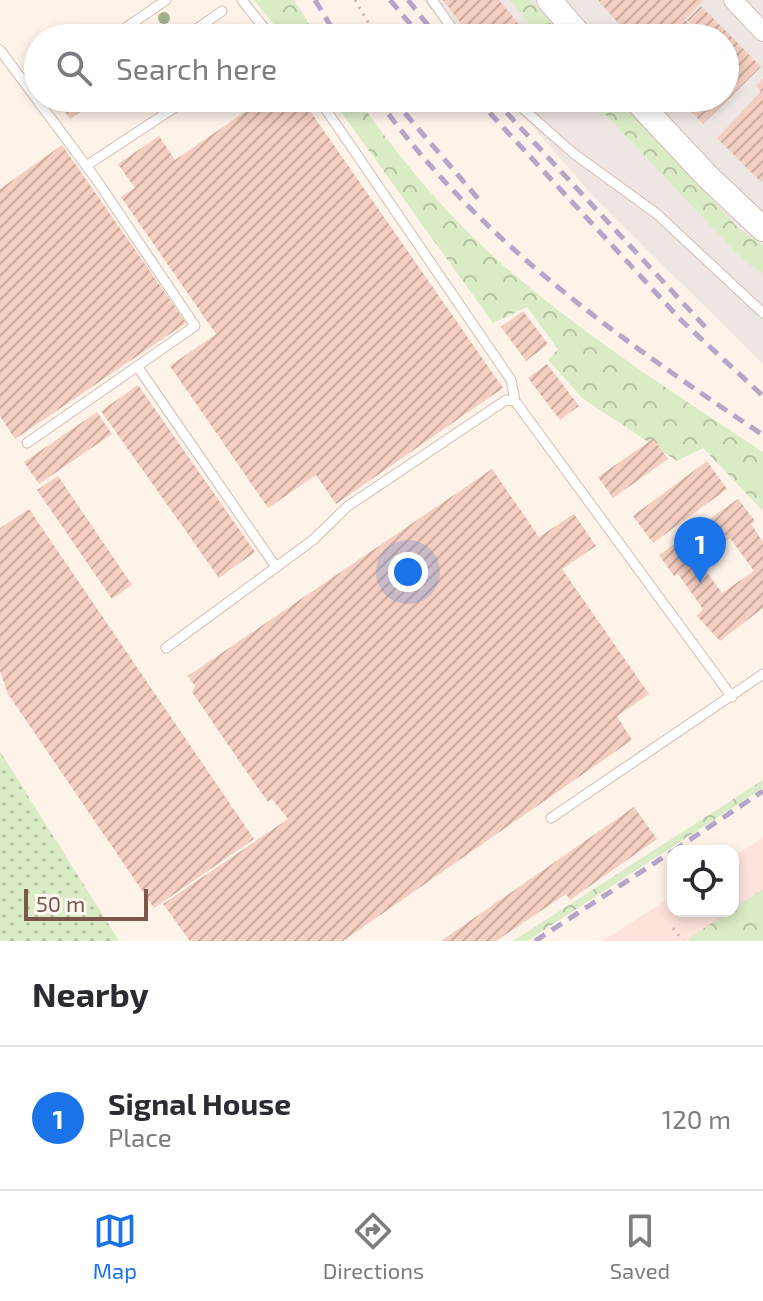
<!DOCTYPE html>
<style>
:root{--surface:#fff;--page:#f7f7f7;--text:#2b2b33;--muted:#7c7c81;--line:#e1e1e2;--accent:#1a73e8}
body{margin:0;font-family:"Exo 2",sans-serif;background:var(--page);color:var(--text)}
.controls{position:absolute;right:24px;bottom:24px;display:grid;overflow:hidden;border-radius:16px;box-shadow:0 4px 12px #0003}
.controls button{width:72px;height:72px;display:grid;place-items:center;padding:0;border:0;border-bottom:2px solid var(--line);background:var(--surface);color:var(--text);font:40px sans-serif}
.scale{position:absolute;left:24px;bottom:20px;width:124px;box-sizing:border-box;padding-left:8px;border:4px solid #7a564b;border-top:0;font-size:22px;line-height:28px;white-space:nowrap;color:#7a564b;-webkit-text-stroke:6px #fff7f0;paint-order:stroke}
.you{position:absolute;left:408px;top:572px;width:28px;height:28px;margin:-20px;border:6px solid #fff;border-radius:50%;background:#1a73e8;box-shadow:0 0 0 12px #1a73e833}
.badge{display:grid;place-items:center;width:52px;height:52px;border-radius:50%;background:var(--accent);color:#fff;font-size:26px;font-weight:700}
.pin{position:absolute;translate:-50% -66px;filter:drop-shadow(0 2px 4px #0008)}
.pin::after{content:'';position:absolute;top:42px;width:28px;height:24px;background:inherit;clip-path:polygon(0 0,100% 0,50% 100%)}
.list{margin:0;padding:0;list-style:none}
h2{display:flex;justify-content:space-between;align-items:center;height:104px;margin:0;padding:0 32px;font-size:34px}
h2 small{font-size:26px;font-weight:400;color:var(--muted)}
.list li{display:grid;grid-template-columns:52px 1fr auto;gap:24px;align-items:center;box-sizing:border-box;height:144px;padding:0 32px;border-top:2px solid var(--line)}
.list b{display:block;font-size:30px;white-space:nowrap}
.list p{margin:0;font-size:26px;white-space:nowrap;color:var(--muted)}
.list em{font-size:26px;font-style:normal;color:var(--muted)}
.icon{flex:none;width:44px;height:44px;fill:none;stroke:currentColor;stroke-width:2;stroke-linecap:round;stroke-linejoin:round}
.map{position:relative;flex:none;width:763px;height:941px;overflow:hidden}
.search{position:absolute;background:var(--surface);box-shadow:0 4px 12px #0003;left:24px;right:24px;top:24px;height:88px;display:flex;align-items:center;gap:20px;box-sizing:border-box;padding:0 28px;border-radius:44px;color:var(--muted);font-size:30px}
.sheet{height:248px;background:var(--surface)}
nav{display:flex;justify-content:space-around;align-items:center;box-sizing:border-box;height:112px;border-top:2px solid var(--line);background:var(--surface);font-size:22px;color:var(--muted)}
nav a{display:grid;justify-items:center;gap:4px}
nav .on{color:var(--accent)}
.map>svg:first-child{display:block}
.commercial{fill:#fee3dd}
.industrial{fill:#eee6e2}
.forest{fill:url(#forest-crowns)}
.park{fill:url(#park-dots)}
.building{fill:url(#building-hatch);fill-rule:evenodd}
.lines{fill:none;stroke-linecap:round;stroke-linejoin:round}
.service-casing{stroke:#d3bcb0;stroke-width:11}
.minor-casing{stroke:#d3bcb0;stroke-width:20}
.tertiary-casing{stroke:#d3bcb0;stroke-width:26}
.path{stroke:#dab1a2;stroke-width:3;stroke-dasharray:2 6;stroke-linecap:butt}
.service{stroke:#fff;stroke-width:9}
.minor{stroke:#fff;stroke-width:18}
.tertiary{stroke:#fff;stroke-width:24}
.rail{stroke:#b4a6c9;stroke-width:5;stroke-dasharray:12 8;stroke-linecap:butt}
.tree{fill:#a2b08c}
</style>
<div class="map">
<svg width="763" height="941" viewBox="0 0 763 941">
<defs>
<pattern id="forest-crowns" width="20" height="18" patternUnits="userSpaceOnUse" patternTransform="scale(2)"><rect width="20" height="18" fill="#daecc6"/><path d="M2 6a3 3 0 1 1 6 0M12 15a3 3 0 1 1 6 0" fill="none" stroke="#b6c2a3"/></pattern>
<pattern id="park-dots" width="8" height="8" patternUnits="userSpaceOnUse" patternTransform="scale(2)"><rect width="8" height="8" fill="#daecc6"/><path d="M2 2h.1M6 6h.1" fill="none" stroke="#b6c2a3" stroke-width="1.8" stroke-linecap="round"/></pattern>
<pattern id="building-hatch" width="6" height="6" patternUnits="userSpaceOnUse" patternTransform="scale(2)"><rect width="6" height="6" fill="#f4cec0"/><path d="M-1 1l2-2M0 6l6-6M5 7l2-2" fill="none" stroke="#cbaa9e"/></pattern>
</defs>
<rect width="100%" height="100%" fill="#fdf3e9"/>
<path class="commercial" d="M763,837v104h-161l71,-45v15h60v-54z"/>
<path class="industrial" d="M423,0h340v364l-170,-168 -85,-98h217v-60h-269z"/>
<path class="forest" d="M254,0h40l24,38h-33z
M510,0h21l33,38h-23z
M331,98h26c36,51 76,101 121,144 84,80 189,146 285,210v59l-60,-63 -26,13 -95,-63 -34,-38 10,-11 -31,-42 -34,16z
M590,98h28l123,133 22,15v27l-18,-11z
M763,780v8l-236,153h-14z
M763,889v52h-74l-1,-2z"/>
<path class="park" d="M0,751l119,190h-119z"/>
<path class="building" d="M443,0h56l31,38h-58z
M598,0h105l-18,20 10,10 -8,-10 14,-14 60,61 -58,57 -25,-26h47v-60h-94z
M763,79v101l-2,2 -44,-44 44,-46 -5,-6z
M55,98h20l8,12 -13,9z
M265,98h36l202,290 -167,116 -20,-29 -48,33 -98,-142 46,-32 -95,-137 14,-9 -17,-24 41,-28 16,24z
M62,145l124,178 -171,116 -15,-23v-227z
M523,311l25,33 -22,17 -25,-34z
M547,364l32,42 -19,14 -32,-42z
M138,385l117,167 -36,26 -118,-167z
M97,412l15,22 -73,50 -15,-22z
M653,439l15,20 -55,39 -15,-21z
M707,461l20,28 -74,54 -20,-27z
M492,469l47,68 35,-23 22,32 -34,23 87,125 -32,22 15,24 -289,201h-153l-27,-37 125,-85 -16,-20 -4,3 -20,-28 -56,-82 3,-6 -7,-10z
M58,476l74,109 -20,14 -75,-109z
M738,499l17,22 -4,3 12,18v66l-43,33 -23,-25 6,-7 -25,-35 -4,2 -15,-21zM730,538l24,33 -32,22 -24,-33z
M29,509l225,330 -100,69 -146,-214 -8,-23v-143z
M634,807l23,32 -87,61 -4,-6 -70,47h-55z"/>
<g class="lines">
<defs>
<path id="service" d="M242,0l30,38
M432,0l27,38
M111,38l55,-38
M184,38l38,-27
M0,50l96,129 99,147 -168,117
M93,98h5
M318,98l193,282 4,21
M511,98l62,55 84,61 106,99
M86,166l103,-68
M137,366l139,201
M166,648l147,-108 35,-34 158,-106 9,1 217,296
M551,818l212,-144"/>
<path id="minor" d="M733,0l30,32"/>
<path id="tertiary" d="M549,0l33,38
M634,98l73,78 56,53"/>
</defs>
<use href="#service" class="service-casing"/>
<use href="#minor" class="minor-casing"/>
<use href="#tertiary" class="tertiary-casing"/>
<path class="path" d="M355,0l22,38
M673,928l10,13"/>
<use href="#service" class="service"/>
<use href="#minor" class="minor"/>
<use href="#tertiary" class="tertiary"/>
<path class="rail" d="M315,0l23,38
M390,0l32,38
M408,0l30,38
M377,98c100,142 244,242 386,337
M392,98l89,104
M476,98l206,223 81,75
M493,98l215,232
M673,851l90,-60
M535,941l138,-90"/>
</g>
<g class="tree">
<circle cx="164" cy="18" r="6"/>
<circle cx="77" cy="31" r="6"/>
</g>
</svg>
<div class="controls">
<button><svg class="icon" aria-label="locate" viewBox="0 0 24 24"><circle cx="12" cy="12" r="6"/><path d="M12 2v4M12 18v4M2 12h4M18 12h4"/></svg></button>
</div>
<div class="scale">50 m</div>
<div class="you"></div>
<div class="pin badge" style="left:700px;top:583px">1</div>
<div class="search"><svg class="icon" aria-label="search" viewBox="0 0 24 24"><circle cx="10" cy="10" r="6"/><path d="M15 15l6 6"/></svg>Search here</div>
</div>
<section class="sheet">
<h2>Nearby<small></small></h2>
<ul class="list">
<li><span class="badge">1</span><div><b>Signal House</b><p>Place</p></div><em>120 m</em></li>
</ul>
</section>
<nav>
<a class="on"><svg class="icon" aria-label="map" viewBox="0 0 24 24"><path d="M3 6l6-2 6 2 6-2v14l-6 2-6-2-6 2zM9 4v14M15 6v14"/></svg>Map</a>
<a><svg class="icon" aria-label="directions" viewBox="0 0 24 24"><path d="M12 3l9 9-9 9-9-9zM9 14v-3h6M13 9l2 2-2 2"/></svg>Directions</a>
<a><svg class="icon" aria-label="saved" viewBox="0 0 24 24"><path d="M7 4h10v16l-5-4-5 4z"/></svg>Saved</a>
</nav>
